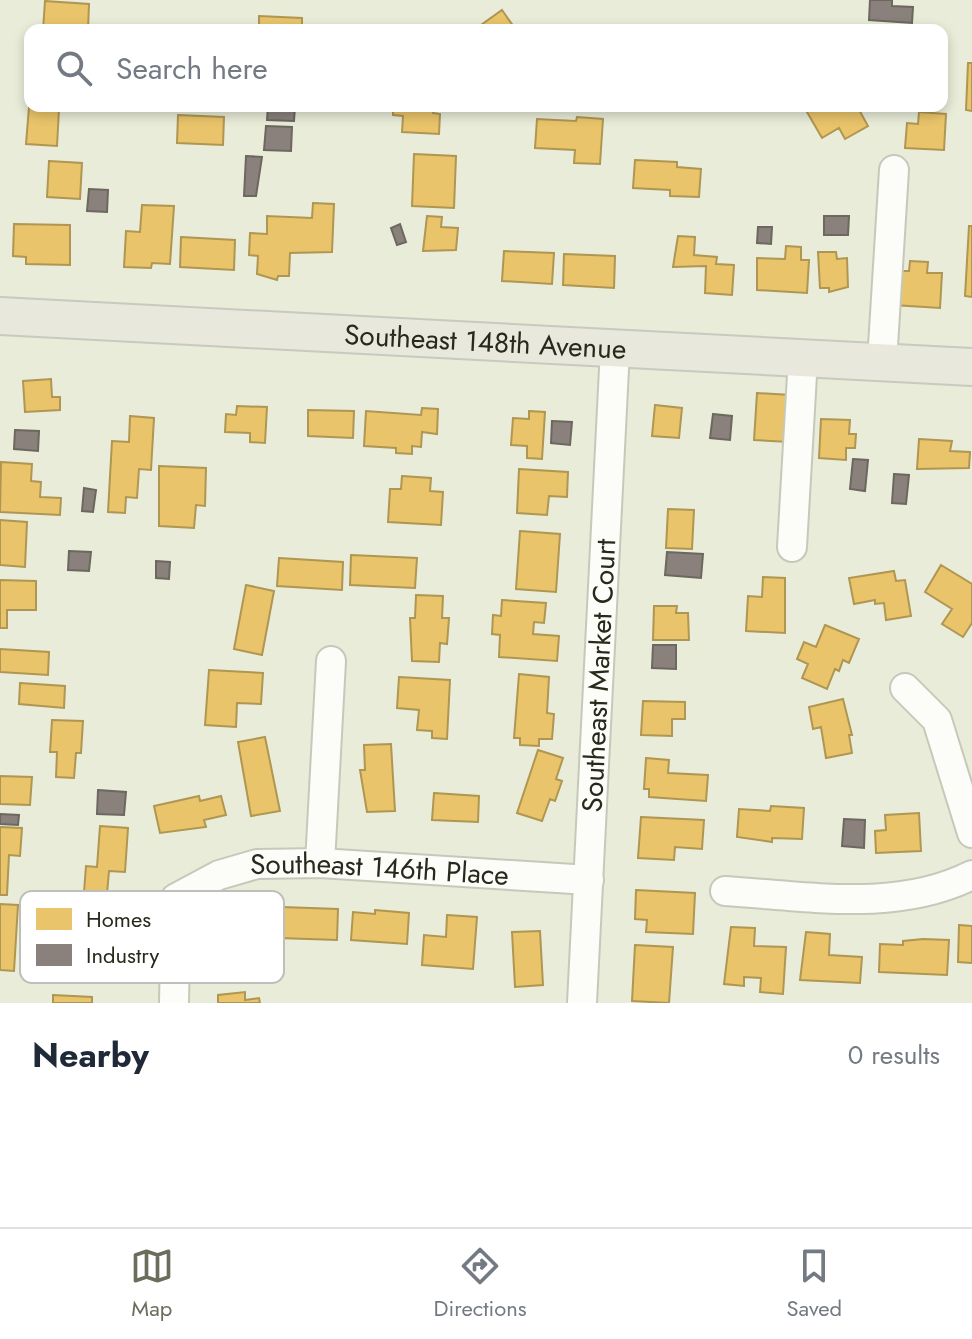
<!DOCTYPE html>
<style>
:root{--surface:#fff;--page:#f6f6f7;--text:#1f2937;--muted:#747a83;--line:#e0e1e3;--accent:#6b6d5d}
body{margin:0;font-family:Jost,sans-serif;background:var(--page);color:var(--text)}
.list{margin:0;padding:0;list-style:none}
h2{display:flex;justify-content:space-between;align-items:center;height:104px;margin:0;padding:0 32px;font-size:34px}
h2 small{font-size:26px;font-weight:400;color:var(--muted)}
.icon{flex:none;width:44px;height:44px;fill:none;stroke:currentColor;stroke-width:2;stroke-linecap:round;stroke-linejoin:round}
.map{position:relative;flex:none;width:972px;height:1003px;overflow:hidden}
.search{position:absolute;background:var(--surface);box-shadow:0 4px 12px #0003;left:24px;right:24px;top:24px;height:88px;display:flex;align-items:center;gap:20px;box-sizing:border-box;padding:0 28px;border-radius:16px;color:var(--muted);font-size:30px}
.sheet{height:224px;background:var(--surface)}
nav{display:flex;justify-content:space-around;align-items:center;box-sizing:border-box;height:112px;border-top:2px solid var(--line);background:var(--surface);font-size:22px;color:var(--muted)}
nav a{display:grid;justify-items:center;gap:4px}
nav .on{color:var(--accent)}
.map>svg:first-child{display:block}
.homes{fill:#e9c46a;stroke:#af9652;stroke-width:2}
.industry{fill:#8a817c;stroke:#6c675f;stroke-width:2}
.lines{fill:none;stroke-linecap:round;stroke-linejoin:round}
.minor-casing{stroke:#c6c9b9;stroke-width:32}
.major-casing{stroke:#c8c9bf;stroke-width:40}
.minor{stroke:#fcfcf9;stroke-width:28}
.major{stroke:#e8e9dc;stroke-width:36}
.labels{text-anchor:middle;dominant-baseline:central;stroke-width:8;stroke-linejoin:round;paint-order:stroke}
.street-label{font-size:28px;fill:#27291b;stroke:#fff}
.key{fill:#fff;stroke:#bebfbb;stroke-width:2}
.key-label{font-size:22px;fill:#27291b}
</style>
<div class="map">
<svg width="972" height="1003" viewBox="0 0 972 1003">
<rect width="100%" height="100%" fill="#e9ecd8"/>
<path class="homes" d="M45,1l44,3 -1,26h-45z
M502,10l14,20h-42z
M259,16l43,2v12h-43z
M968,63h4v48l-6,-1z
M393,106h40v7l7,1 -1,20 -37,-2 1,-16 -10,-1z
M817,106h28l4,5 8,-5 11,20 -23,13 -6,-11 -17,10 -15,-26z
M29,107l30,2 -2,37 -31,-2z
M919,112l27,2 -2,36 -39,-2 2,-25 11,1z
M178,115l46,2 -1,28 -46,-2z
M577,117l26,2 -3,45 -26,-1 1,-13 -40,-2 2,-29 39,2z
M414,154l42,2 -2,52 -42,-2z
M635,160l42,2v5l24,2 -2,28 -29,-1v-6l-37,-2z
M49,161l33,2 -2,36 -33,-2z
M313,203l21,1 -2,48 -42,1 -1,23h-11l-1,4 -20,-6 1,-18 -9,-1 1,-22 17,1v-18l45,2z
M142,205l32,1 -4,58 -18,-1 -1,5 -27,-1 2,-36 14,1z
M427,216l15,1 -1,10 17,1 -2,22 -33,1z
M14,224l56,1v40l-44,-1v-7l-13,-1z
M969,226h3v71l-7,-1z
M678,236l17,1 -1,18 23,2 -1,7 18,1 -2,30 -27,-2 1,-27 -33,1z
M181,237l54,3 -1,30 -54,-3z
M786,246l15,1v13h8l-2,33 -50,-3v-32l28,1z
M504,251l50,2 -2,31 -50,-3z
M818,252h18l1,7 10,-1 1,29 -19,5v-4h-9z
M564,254l51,2 -1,32 -51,-3z
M910,261l18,1 -1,11h15l-2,35 -47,-3 2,-34h14z
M51,379l1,18h8v13l-35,2 -2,-31z
M757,393l34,2 -3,47 -34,-2z
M655,405l27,3 -3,30 -27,-2z
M237,406l30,1 -2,36 -15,-1v-9l-25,-1 1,-18 10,1z
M422,408l16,1 -1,25 -15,-2 -1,15 -9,-1v8l-16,-1v-5l-32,-2 2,-35 55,4z
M308,410l46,1 -1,27 -45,-2z
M529,411l16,1 -3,47 -15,-1v-12l-16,-1 2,-27 16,1z
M130,416l24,2 -3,52 -12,-1 -2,29 -11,-1 -1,16 -17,-1 4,-71 17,1z
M821,419l29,1 -1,14h7l-1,14h-9v12l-27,-2z
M919,439l33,2 -2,10 20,1 -1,16 -52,1z
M1,462l31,2 -1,17 10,1 -1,15 21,1 -1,17 -60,-3z
M159,466l47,2 -1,38 -9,-1 -2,23 -35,-2z
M519,469l49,3 -1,25 -18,-1 -2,19 -30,-2z
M402,476l29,2 -1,13 13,1 -2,33 -53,-3 2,-33h11z
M668,509l26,1 -2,39 -26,-1z
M0,520l27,2 -2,45 -25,-2z
M520,531l40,3 -4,58 -40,-3z
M351,555l66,3 -2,30 -65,-3z
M279,558l64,4 -1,28 -65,-4z
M941,565l31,19v39l-9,14 -21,-13 10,-15 -27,-17z
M894,571l2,10 9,-1 6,36 -25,4 -2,-17 -9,1v-4l-21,4 -5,-26z
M763,577l22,1v55l-39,-2 2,-35 14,1z
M0,580l36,1v29h-29v18h-7z
M246,585l28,6 -12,64 -28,-6z
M416,595l27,1 -1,22h7l-2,26 -7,-1 -1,19 -27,-1 -2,-43h5z
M502,600l44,3 -2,20 -10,-1 -1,12 26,2 -2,25 -58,-4 1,-22 -8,-1 1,-19 8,1z
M654,606h23l-1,7h12l1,27h-36z
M825,625l34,14 -10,24 -6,-3 -4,11 -4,-2 -8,20 -25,-11 6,-14 -11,-5 7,-17 12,5z
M0,649l49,3 -1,23 -48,-3z
M209,670l54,3 -2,31 -24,-1 -1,24 -31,-2z
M519,674l30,3 -2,36 7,1 -2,25h-13v7l-19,-1v-7h-6z
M399,677l51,3 -3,59 -15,-1v-7l-15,-1 2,-20 -22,-2z
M20,683l45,3 -1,22 -45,-4z
M843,699l9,36h-3l3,18 -26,5 -5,-31 -8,2 -4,-22z
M643,701l42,1v17h-13v17l-31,-1z
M52,720l31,1 -2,32h-5l-2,25 -18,-1 1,-25h-7z
M265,737l15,74 -29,5 -13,-74z
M391,744l4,67 -28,1 -7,-42h5l-1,-25z
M538,750l25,8 -7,21 6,2 -7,20 -5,-2 -8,22 -25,-8z
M646,758l23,2 -1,13 40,2 -2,26 -57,-4v-8h-5z
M0,776l32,1 -2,28 -30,-1z
M434,793l45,3 -1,26 -46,-2z
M199,796l1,5 21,-5 5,19 -22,5 2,7 -46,6 -6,-27z
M771,806l33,2 -2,31 -30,-1v4l-35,-5 2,-28 31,2z
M919,813l2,38 -45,2 -1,-22 11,-1 -1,-15z
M641,817l63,3 -2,29 -27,-2 -1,13 -36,-2z
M100,826l28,2 -3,44 -16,-1 -2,23 -23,-2 2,-26 11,1z
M0,827l22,1 -2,28 -11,-1 -2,40h-7z
M636,890l59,3 -2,41 -47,-2 1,-12 -12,-1z
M0,904l18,1 -4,66 -14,-1z
M281,907l57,2 -1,31 -58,-2z
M375,910l34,3 -2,31 -56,-4 2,-28 22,2z
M447,915l30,2 -4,52 -51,-4 2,-30 22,2z
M959,925l13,1v37l-14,-1z
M731,927l24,1 -1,18 32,1 -3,47 -23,-2 1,-14 -17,-1v9l-20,-2z
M540,931l3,54 -28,2 -3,-55z
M806,932l24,2 -1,21 33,2 -2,26 -60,-3z
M923,939l26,1 -2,35 -68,-3 1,-28 23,1v-4z
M635,945l38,2 -4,56 -37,-2z
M245,992v8l14,-2 1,5h-42v-8z
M53,995l39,2v6h-39z"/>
<path class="industry" d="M870,0h22v6l21,1 -1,16 -43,-3z
M268,106h27l-1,15 -27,-1z
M266,126l26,1 -1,24 -27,-1z
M246,156l16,1 -6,39h-12z
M89,189l19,1 -1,22 -20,-1z
M824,216h25l-1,19h-24z
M400,224l6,18 -9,3 -6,-17z
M758,227h14l-1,17 -14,-1z
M713,414l19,2 -2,24 -20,-2z
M552,421l20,1 -2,23 -19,-2z
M15,430l24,1 -1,20 -24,-2z
M853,459l15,1 -3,31 -15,-2z
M894,474l15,1 -3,29 -14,-1z
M84,488l12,2 -3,22 -11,-1z
M69,551l22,1 -2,19 -21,-1z
M667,552l36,2 -2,24 -36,-3z
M156,561l14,1 -1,17 -13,-1z
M653,645h23v24l-24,-1z
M98,790l28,2 -2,23 -27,-1z
M0,814l19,1 -1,10 -18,-1z
M844,819l21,1 -1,28 -22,-2z"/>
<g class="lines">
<defs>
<g id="minor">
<path d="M882,362l12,-192"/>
<path d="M792,547l11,-189"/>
<path d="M905,688l32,32 35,113"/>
<path d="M320,863l11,-202"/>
<path d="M725,891c81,5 172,22 247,-16"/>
<path id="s1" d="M174,1003l2,-105 43,-23 38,-11 63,-1 269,17"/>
<path id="s2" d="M582,1003l33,-654"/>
</g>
<g id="major">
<path id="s3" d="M0,316l972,51"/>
</g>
</defs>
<use href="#minor" class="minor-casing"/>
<use href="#major" class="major-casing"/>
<use href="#minor" class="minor"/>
<use href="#major" class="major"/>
</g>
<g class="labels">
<g class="street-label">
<text stroke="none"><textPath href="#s3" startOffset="486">Southeast 148th Avenue</textPath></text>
<text stroke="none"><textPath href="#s2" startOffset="328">Southeast Market Court</textPath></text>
<text stroke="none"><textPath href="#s1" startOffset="316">Southeast 146th Place</textPath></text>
</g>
</g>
<rect x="20" y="891" width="264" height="92" rx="12" class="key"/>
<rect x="36" y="908" width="36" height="22" fill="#e9c46a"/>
<rect x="36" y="944" width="36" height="22" fill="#8a817c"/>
<g class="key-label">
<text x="86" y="927">Homes</text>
<text x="86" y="963">Industry</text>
</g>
</svg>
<div class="search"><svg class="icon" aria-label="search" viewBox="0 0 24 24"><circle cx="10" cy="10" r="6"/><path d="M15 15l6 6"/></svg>Search here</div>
</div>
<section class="sheet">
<h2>Nearby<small>0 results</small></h2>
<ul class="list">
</ul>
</section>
<nav>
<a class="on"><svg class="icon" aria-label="map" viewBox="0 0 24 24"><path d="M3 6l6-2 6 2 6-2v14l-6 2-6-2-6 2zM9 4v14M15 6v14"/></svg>Map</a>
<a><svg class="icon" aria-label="directions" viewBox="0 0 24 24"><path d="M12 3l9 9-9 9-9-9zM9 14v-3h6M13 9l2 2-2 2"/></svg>Directions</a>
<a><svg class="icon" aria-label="saved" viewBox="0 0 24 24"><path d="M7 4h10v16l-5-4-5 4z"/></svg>Saved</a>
</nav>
